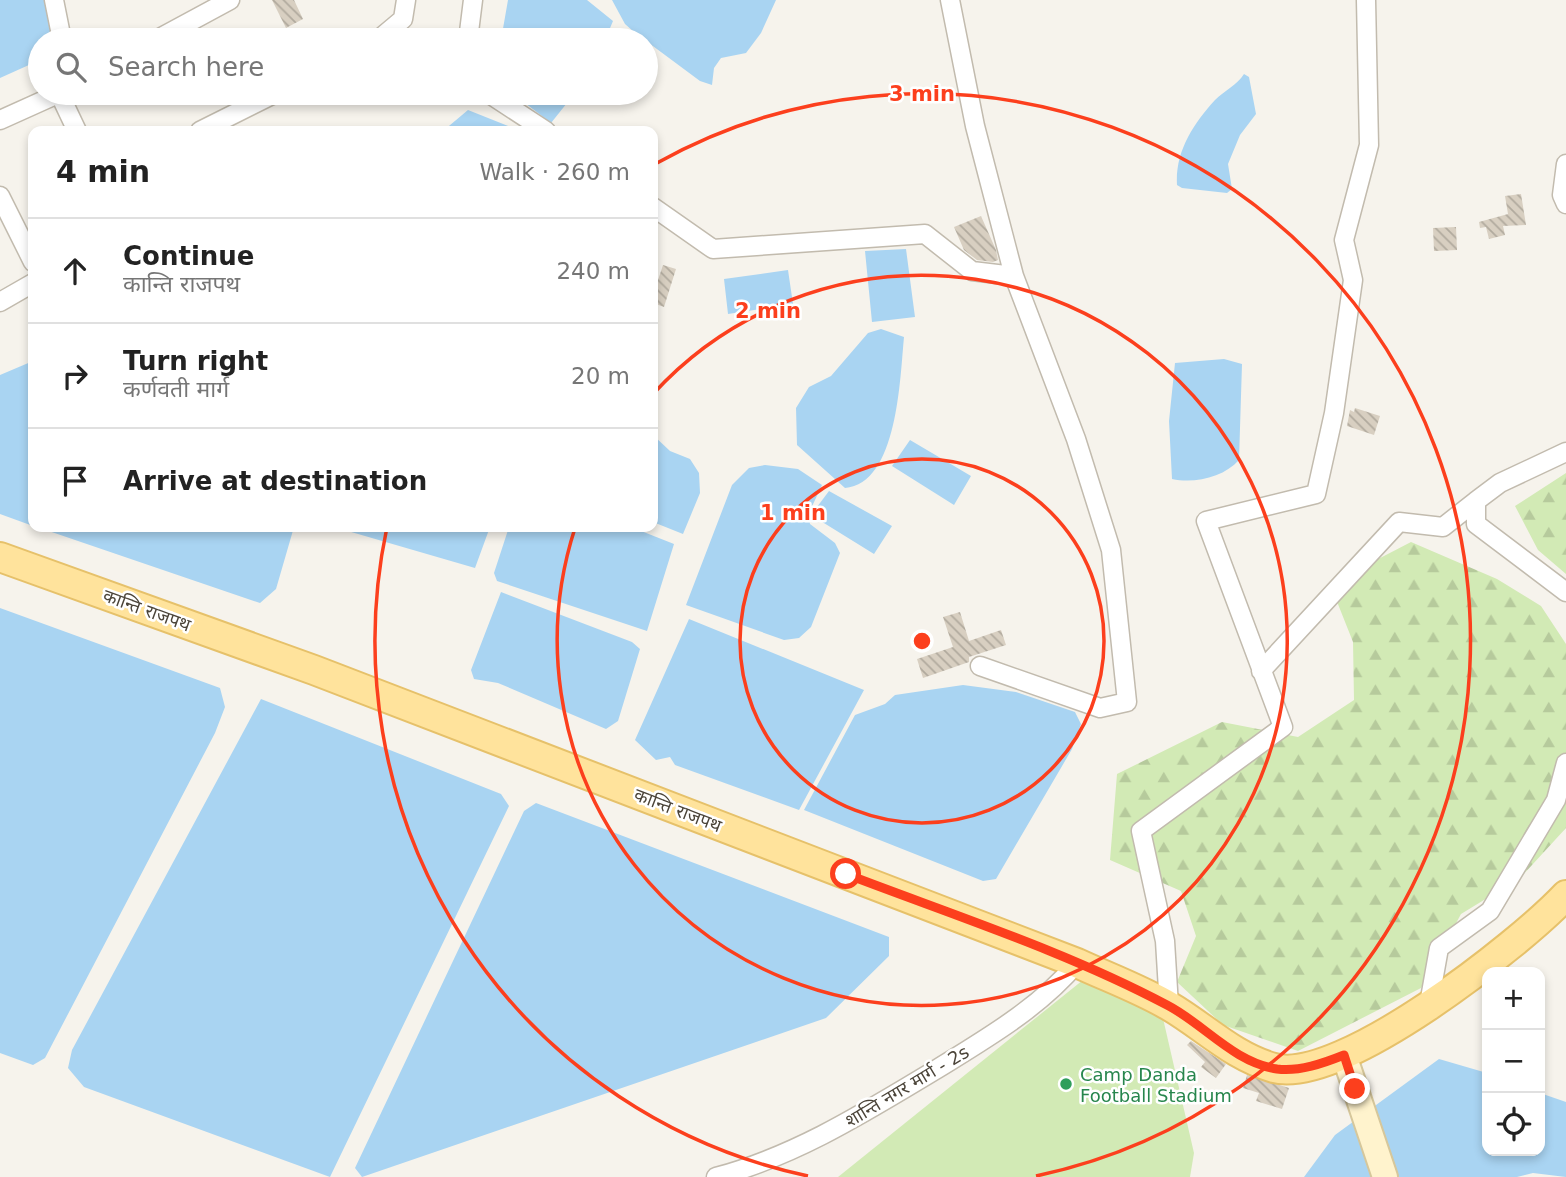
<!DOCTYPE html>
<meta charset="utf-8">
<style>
:root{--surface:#fff;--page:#f6f6f6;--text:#222;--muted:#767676;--line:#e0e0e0}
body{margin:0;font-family:"DejaVu Sans","Noto Sans Devanagari",sans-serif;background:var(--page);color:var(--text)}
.controls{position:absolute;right:21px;bottom:21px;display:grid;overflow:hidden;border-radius:14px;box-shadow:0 4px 10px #0003}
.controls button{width:63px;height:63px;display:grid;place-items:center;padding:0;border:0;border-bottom:2px solid var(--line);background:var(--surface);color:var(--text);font:35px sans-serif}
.stop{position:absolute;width:21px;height:21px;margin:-16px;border:5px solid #fc3f1d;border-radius:50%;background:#fff}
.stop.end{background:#fc3f1d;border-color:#fff;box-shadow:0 2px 7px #0008}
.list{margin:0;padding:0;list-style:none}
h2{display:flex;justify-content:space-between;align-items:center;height:91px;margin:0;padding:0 28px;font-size:30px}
h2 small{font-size:23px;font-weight:400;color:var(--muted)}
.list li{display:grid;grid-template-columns:46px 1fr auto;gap:21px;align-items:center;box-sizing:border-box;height:105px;padding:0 28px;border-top:2px solid var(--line)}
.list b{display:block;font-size:26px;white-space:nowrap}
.list p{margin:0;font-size:23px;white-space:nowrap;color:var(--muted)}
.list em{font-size:23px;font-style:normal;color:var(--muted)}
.icon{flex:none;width:38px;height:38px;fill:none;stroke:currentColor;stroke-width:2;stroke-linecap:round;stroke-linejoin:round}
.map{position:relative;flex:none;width:1566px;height:1177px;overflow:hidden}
.search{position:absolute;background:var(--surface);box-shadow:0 4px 10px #0003;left:28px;top:28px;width:630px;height:77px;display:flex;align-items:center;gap:18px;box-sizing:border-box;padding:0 24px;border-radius:38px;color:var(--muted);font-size:26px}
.panel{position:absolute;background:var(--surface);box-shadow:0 4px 10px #0003;left:28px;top:126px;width:630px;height:406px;border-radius:14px}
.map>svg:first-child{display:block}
.forest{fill:url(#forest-firs)}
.garden{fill:#d2eab5}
.water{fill:#a9d4f2}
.building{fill:url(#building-back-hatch)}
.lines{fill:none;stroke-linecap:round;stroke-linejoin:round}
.minor-casing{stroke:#c2bbae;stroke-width:21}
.secondary-casing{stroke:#d6c79b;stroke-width:28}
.primary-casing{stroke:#e6c16a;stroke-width:32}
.minor{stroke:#fff;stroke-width:18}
.secondary{stroke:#fff3cd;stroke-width:24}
.primary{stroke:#ffe39c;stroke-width:28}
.route{stroke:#fc3f1d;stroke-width:9}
.ring{fill:none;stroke:#fc3f1d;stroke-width:3.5}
.leisure-dot{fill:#2e9e5b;stroke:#fff;stroke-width:2.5}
.labels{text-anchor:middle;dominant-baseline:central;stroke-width:5;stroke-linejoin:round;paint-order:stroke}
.street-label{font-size:18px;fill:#4b4439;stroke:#fff}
.leisure-label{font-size:18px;fill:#27864d;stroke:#fff;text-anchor:start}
.centre{fill:#fc3f1d;stroke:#fff;stroke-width:3.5}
.ring-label{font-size:21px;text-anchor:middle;font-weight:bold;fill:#fc3f1d;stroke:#fff;stroke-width:5;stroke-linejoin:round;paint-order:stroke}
</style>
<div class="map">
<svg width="1566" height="1177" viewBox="0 0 1566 1177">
<defs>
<pattern id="forest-firs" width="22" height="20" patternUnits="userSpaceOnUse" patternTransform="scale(1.75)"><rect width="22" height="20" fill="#d2eab5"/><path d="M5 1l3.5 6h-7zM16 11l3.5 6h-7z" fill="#b6ca9c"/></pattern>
<pattern id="building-back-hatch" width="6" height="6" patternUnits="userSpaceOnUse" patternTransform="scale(1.75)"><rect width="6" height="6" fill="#d8cfc1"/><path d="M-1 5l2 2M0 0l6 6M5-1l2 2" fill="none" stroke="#b1aa9e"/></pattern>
</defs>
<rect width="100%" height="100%" fill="#f6f3ec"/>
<path class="forest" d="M1566,473v101l-28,-24 -23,-44z
M1411,542l86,37 44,27 25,38v184l-46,50 -59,36 -40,74 -123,63 -75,-26 -46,-43 19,-46 -15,-45 -71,-31 7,-86 105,-52 76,15 56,-37 -1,-58 -23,-58z"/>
<path class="garden" d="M1083,980l79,34 32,139 -4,24h-352z"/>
<path class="water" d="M0,0h46l9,40h-15v20l-40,18z
M508,0h79l26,21 -8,19h-104z
M612,0h164l-15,33 -15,20 -25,5 -7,10 -2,17 -12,-4 -66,-49 -9,-8z
M1244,74l5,3 7,37 -16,21 -12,29 4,25 -5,4 -45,-5 -5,-3c-2,-33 16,-61 38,-85 9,-9 22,-15 29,-26z
M512,93h63l-24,30z
M468,110l53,21h-78z
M906,249l9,68 -43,5 -7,-71z
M788,270l5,34 -65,10 -4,-35z
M881,329l23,8c-4,40 -6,147 -59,151l-48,-43 -1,-37 13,-21 22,-11 37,-43z
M1224,359l18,5 -3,96c-15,17 -44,24 -67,19l-3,-58 6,-58z
M33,361v165l-33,-12v-139z
M653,435l17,16 20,8 9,14 1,20 -17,41 -30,-12z
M910,440l61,36 -17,29 -62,-39z
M765,465l33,4 24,16 -14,30 2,9 25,19 5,10 -29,74 -12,11 -15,2 -98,-35 46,-120 17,-17z
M829,491l63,35 -18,28 -63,-39z
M37,527h257l-18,62 -16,14z
M334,527h156l-15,41z
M509,527h122l43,17 -27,87 -150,-50 -3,-8z
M501,592l131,50 8,7 -22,72 -12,8 -108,-46 -24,-4 -3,-9z
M0,608l220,80 5,19 -10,26 -170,325 -12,7 -33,-12z
M689,619l175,71 -65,120 -124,-45 -5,-8 -14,3 -21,-20z
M963,685l53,7 59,20 6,12 -9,25 -76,130 -13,2 -179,-71 51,-95 30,-11 10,-9z
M261,699l240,95 8,12 -179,371 -246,-90 -16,-19 4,-18z
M536,803l353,134v19l-63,62 -464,159 -7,-9 169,-357z
M1439,1059l48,14v78h53v-58l26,9v75l-33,-4 -16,4h-213l31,-42z"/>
<path class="building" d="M272,0h22l9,19 -17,9z
M1521,194l5,31 -23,1 2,9 -16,4 -3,-12 -6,1 -1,-6 29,-8 -3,-18z
M981,216l15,34 2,10 -5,2 -16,-2 -13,-10 -10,-23z
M1456,227l1,23 -23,1 -1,-23z
M663,265l13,4 -12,38 -11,-4v-22l4,2z
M1355,408l25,8 -6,19 -27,-9 3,-16 4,2z
M960,612l9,29 32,-11 5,15 -37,12v5l-46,16 -6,-19 36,-12 -10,-30z
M1191,1041l35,23 -10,14 -15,-11 4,-5 -18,-17z
M1247,1075l42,13 -7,21 -26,-8 3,-8 -16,-5z"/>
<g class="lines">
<defs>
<path id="minor" d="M54,0l8,40
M950,0l25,126 39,150 62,163 35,111 16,152 -27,6 -120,-42
M156,40l74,-40
M378,40l25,-21 3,-19
M468,40l5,-40
M59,93l18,38
M488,93l58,38
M0,120l60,-27
M200,131l76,-38
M1566,164l-4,31 4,9
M0,196l33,66
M653,207l60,42 212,-15 47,37 42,5
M0,302l33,-19
M1566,452l-66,31 -24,18v23l90,68
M1261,671l138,-149 44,5 33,-26
M1429,1004l10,-56 51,-37 66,-111 10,-37
M1169,1006l-4,-65 -24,-110 142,-104 -77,-206 110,-27 18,-81 19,-133 -9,-40 25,-95 -3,-145
M716,1177c80,-21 151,-66 221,-108 50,-31 102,-61 140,-106"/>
<path id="secondary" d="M1344,1055l41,122"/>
<path id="primary" d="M0,557l314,113 763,293c30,14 63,26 92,43 36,21 63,50 105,62 66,18 246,-124 292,-173"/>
</defs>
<use href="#minor" class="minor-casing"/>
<use href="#secondary" class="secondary-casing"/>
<use href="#primary" class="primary-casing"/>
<use href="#minor" class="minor"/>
<use href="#secondary" class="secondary"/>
<use href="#primary" class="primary"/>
</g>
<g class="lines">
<path class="route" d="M846,874c107,41 219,77 321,131 37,19 66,57 110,64 22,3 47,-6 67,-14l11,34"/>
</g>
<g class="ring">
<circle cx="922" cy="641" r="182"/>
<path d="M653 394A365 365 0 1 1 575 528"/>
<path d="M808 1176A547 547 0 0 1 387 527M657 163A547 547 0 1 1 1036 1176"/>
</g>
<circle class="leisure-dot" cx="1066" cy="1084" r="7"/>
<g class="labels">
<g class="street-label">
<text transform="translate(147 610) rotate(20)">कान्ति राजपथ</text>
<text transform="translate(678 810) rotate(21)">कान्ति राजपथ</text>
<text transform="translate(907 1086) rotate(-31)">शान्ति नगर मार्ग - 2s</text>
</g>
<g class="leisure-label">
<text x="1080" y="1074">Camp Danda<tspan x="1080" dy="21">Football Stadium</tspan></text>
</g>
</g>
<circle cx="922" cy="641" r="10" class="centre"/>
<g class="ring-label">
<text x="922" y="101">3 min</text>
<text x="768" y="318">2 min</text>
<text x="793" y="520">1 min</text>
</g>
</svg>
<div class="controls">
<button>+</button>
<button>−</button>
<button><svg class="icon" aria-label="locate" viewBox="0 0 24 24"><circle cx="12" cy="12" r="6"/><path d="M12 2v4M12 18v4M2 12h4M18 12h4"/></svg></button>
</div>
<div class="stop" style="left:846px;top:874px"></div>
<div class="stop end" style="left:1355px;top:1089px"></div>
<div class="search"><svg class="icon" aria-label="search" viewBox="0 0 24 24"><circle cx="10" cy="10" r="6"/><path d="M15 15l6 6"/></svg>Search here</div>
<section class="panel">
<h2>4 min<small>Walk · 260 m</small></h2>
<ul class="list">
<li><svg class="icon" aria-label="ahead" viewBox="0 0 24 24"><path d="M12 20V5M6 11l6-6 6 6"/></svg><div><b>Continue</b><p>कान्ति राजपथ</p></div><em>240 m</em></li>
<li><svg class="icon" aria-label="right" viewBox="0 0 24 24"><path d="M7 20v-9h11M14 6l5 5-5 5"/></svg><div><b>Turn right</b><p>कर्णवती मार्ग</p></div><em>20 m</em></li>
<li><svg class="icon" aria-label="arrive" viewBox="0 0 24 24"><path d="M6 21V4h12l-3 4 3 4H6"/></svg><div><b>Arrive at destination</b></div></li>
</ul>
</section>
</div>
